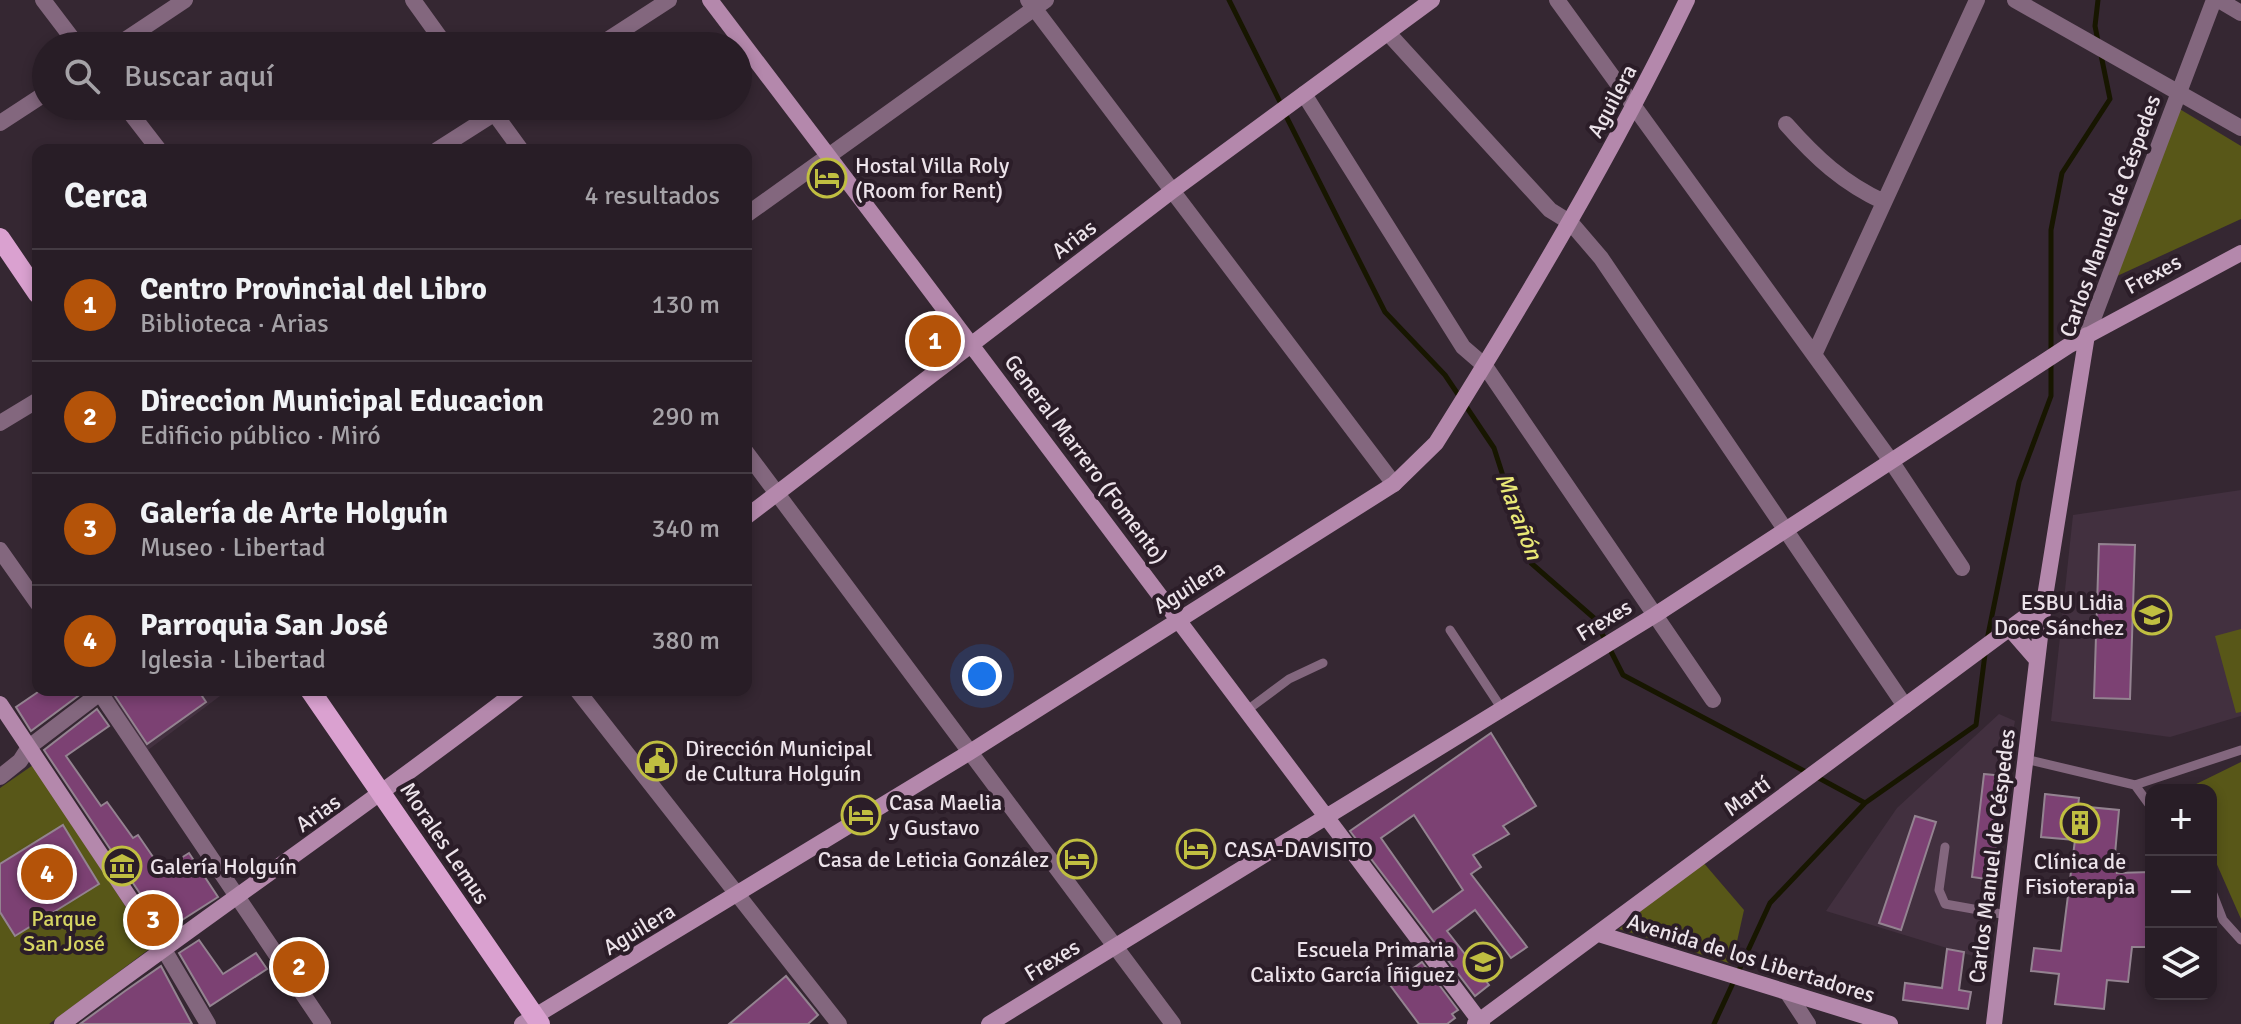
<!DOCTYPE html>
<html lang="es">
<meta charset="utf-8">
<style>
:root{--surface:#281d26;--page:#30262e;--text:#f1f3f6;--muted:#a5a2a7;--line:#443b43;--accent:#b45309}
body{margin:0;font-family:Signika,sans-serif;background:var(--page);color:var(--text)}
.controls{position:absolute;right:24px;bottom:24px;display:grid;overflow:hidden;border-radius:16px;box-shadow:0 4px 12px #0003}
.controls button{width:72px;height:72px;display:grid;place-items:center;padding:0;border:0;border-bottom:2px solid var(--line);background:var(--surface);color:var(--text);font:40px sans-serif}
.you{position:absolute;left:982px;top:676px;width:28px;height:28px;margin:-20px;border:6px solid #fff;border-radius:50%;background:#1a73e8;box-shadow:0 0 0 12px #1a73e833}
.badge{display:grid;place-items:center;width:52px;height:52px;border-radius:50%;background:var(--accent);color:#fff;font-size:26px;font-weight:700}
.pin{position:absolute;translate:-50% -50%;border:4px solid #fff;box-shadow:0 2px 8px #0006}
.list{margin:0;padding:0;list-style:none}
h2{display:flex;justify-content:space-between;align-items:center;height:104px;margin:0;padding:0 32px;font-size:34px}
h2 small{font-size:26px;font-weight:400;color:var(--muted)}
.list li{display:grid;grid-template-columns:52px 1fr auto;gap:24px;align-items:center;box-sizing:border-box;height:112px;padding:0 32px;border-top:2px solid var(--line)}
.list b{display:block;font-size:30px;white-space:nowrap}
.list p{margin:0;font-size:26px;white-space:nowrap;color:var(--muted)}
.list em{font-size:26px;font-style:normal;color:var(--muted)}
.icon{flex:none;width:44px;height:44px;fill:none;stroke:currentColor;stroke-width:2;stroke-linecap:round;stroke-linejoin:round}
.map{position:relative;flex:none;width:2241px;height:1024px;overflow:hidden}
.search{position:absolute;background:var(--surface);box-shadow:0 4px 12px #0003;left:32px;top:32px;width:720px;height:88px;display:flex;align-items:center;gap:20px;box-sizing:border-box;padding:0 28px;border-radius:44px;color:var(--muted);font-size:30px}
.panel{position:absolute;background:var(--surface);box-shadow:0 4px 12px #0003;left:32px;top:144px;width:720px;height:552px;border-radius:16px}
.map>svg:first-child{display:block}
.built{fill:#42303f}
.green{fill:#585718}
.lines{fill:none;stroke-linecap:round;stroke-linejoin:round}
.stream{stroke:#171600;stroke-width:5}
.building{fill:#7c4173;stroke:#948391;stroke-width:2;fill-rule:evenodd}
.lane{stroke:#83677e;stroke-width:9}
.street{stroke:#83677e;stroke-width:16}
.secondary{stroke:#b488ac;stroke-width:16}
.primary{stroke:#daa1d0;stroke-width:20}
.labels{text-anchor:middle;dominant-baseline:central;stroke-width:8;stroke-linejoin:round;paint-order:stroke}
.street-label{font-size:22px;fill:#ece3ea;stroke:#2b1d28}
.poi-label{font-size:22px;fill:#ece3ea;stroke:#2b1d28;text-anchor:start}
.park-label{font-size:22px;fill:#d6d562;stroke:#2b1d28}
.water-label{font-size:24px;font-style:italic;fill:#e9e876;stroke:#2b1d28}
</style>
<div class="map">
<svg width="2241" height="1024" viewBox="0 0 2241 1024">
<rect width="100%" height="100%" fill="#352732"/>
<path class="built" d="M2241,490v226l-71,21 -119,-16 22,-206z
M108,690h120l-84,63 -41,-60z
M1999,714l16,7 -11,55 -18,184 -160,-49 71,-103z"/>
<path class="green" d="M2178,108l63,38v73l-126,58z
M2241,629v83l-5,1 -21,-77z
M2241,762v157l-30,-68v-61h-27z
M33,765l119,182 -103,77h-49v-236z
M1702,861l42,49 -12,54 -113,-35z"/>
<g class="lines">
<path class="stream" d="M1229,0l52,104
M2098,0l-3,26 3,15
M1285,114l100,198 60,63 49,73 37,115 63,55 29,57 185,98
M2051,353v-123l11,-57 48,-74 -9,-44
M1987,640l32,-158 32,-86v-33
M1817,777l48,26
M1714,1024l56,-121 95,-100 111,-78 9,-71"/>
</g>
<path class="building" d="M934,325l15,21 -13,10 -16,-20z
M2099,544l36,1 -5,154 -36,-1z
M41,690l41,3 -51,38 -15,-24z
M123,690h75l8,12 -59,42 -32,-48z
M97,709l12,17 -43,30 35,50 6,-4 26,36 5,-3 24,35 27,-17 29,44 -53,34 -121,-181z
M1491,733l45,73 -33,20 6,8 -36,21 8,12 -10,7 56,73 -16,11 -36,-48 -28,21 42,54 -14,11 -125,-165zM1414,815l49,75 -30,22 -52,-74z
M1984,774l20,2 -11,104 -21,-3z
M2045,794l34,4 -1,8 41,4 -4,44h4l-2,19 34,-1v75h-19l-4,35 -21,-2 -3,29 -49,-5 4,-30 -28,-3 3,-23 27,3 14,-111 -34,-3z
M1915,816l21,6 -35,108 -22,-7z
M63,825l36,59 -84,52 -15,-24v-48z
M199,940l24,34 33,-21 11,16 -57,37 -31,-53z
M1947,949l17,3 -5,38 12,2 -3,17 -65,-9 2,-17 37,5z
M1422,962l36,48 -6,4 3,4 -8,6h-28l-29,-39z
M161,966l31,58h-112l45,-33z
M786,976l32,39 -10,9h-79z"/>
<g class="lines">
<path class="lane" d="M1450,630l52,79
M1246,711l43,-32 34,-16
M2025,759l110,26 106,-35
M2135,785l16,22
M1945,847l-6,43 6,14 62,11
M2211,889l12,31 18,20"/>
<path class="street" d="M43,0l35,46
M413,0l33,46
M1028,0l366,484
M1557,0l334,461 71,107
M2015,0l226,128
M2219,0l22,13
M1388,33l162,177 21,13 30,35 304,448
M116,46l69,-46
M598,46l71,-46
M1304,94l159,253 22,19 228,334
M125,106l34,44
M489,106l32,44
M0,123l46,-30
M1786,124c30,34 57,59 98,78
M437,150l69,-44
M746,215l300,-215
M2087,335l127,-335
M1814,355l163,-355
M0,423l38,-23
M746,452l427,572
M0,550l38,54
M98,690l225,334
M577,690l262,334
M0,777l20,-16 9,-14 75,-57
M163,948l45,76
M1789,995l19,29"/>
<path class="secondary" d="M710,0c259,340 515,682 772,1024
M746,517l426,-326 260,-191
M2010,629l27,31
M0,704l163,244
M1599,934l291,90
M62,1024c151,-113 307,-219 456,-334
M522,1024l448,-272 424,-268 42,-41c91,-145 177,-290 251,-443
M989,1024l666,-409 413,-269 173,-93
M1475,1024l569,-421
M1994,1024l50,-421 43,-268"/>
<path class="primary" d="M0,238l38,56
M310,690l230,334"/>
</g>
<defs>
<symbol id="hotel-ring" viewBox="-11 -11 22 22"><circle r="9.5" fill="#2b1d28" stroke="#c0be41" stroke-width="1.5"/><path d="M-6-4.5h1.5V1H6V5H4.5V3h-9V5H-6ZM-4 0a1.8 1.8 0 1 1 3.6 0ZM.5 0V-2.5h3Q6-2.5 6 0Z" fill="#c0be41"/></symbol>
<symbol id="school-ring" viewBox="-11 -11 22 22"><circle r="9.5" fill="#2b1d28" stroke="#c0be41" stroke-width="1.5"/><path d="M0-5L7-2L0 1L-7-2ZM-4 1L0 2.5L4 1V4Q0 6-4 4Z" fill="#c0be41"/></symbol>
<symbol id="civic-ring" viewBox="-11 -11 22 22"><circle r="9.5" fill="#2b1d28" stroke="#c0be41" stroke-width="1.5"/><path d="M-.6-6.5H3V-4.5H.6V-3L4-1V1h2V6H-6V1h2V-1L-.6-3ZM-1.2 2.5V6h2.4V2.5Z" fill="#c0be41"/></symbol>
<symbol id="building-ring" viewBox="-11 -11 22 22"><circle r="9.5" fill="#2b1d28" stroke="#c0be41" stroke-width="1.5"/><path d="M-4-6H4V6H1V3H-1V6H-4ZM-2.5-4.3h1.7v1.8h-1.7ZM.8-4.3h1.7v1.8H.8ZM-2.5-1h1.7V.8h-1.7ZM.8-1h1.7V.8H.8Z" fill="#c0be41"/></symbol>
<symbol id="museum-ring" viewBox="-11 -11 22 22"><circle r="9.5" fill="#2b1d28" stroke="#c0be41" stroke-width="1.5"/><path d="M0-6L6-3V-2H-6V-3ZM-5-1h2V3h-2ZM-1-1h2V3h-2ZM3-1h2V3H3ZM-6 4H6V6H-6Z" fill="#c0be41"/></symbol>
</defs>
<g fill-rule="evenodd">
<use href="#hotel-ring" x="805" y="156" width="44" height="44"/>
<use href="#school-ring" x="2130" y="593" width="44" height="44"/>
<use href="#civic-ring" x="635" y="739" width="44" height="44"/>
<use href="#hotel-ring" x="839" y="793" width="44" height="44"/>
<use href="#building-ring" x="2058" y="801" width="44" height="44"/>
<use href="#hotel-ring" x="1174" y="827" width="44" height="44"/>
<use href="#hotel-ring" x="1055" y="837" width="44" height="44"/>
<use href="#museum-ring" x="100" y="844" width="44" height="44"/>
<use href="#school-ring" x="1461" y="940" width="44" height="44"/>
</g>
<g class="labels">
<g class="street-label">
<text transform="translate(1612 101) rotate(-62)">Aguilera</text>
<text transform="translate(2110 216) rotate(-70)">Carlos Manuel de Céspedes</text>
<text transform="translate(1074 239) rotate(-37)">Arias</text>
<text transform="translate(2153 274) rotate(-28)">Frexes</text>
<text transform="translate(1086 459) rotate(53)">General Marrero (Fomento)</text>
<text transform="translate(1189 587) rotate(-32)">Aguilera</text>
<text transform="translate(1604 620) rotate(-31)">Frexes</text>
<text transform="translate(1747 796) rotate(-36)">Martí</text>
<text transform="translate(318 813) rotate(-35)">Arias</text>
<text transform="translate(445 843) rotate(56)">Morales Lemus</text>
<text transform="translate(1992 856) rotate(-83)">Carlos Manuel de Céspedes</text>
<text transform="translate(639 929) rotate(-31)">Aguilera</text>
<text transform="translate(1751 958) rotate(17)">Avenida de los Libertadores</text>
<text transform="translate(1052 960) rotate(-31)">Frexes</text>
</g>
<g class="poi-label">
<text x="855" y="165">Hostal Villa Roly<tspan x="855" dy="25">(Room for Rent)</tspan></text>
<text x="2124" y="602" text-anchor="end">ESBU Lidia<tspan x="2124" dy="25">Doce Sánchez</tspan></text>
<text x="685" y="748">Dirección Municipal<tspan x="685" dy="25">de Cultura Holguín</tspan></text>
<text x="889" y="802">Casa Maelia<tspan x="889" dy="25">y Gustavo</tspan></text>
<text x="1224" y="849">CASA-DAVISITO</text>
<text x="1049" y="859" text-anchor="end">Casa de Leticia González</text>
<text x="2080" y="861" text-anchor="middle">Clínica de<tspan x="2080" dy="25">Fisioterapia</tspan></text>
<text x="150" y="866">Galería Holguín</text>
<text x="1455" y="949" text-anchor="end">Escuela Primaria<tspan x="1455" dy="25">Calixto García Íñiguez</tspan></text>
</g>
<g class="park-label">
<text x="64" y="918">Parque<tspan x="64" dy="25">San José</tspan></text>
</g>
<g class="water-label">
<text transform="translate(1519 516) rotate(69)">Marañón</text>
</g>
</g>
</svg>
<div class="controls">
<button>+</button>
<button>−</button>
<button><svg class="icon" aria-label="layers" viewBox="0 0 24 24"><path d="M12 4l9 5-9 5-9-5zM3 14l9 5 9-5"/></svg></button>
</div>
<div class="you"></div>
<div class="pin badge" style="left:935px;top:341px">1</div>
<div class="pin badge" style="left:299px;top:967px">2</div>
<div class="pin badge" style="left:153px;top:920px">3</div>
<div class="pin badge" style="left:47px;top:874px">4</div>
<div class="search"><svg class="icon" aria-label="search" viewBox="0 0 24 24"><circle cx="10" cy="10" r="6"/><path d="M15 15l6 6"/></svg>Buscar aquí</div>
<section class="panel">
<h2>Cerca<small>4 resultados</small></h2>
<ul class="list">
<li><span class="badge">1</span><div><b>Centro Provincial del Libro</b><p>Biblioteca · Arias</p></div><em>130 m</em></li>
<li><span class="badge">2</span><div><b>Direccion Municipal Educacion</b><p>Edificio público · Miró</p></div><em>290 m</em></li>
<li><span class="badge">3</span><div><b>Galería de Arte Holguín</b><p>Museo · Libertad</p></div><em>340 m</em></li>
<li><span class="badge">4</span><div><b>Parroquia San José</b><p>Iglesia · Libertad</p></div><em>380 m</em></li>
</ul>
</section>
</div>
